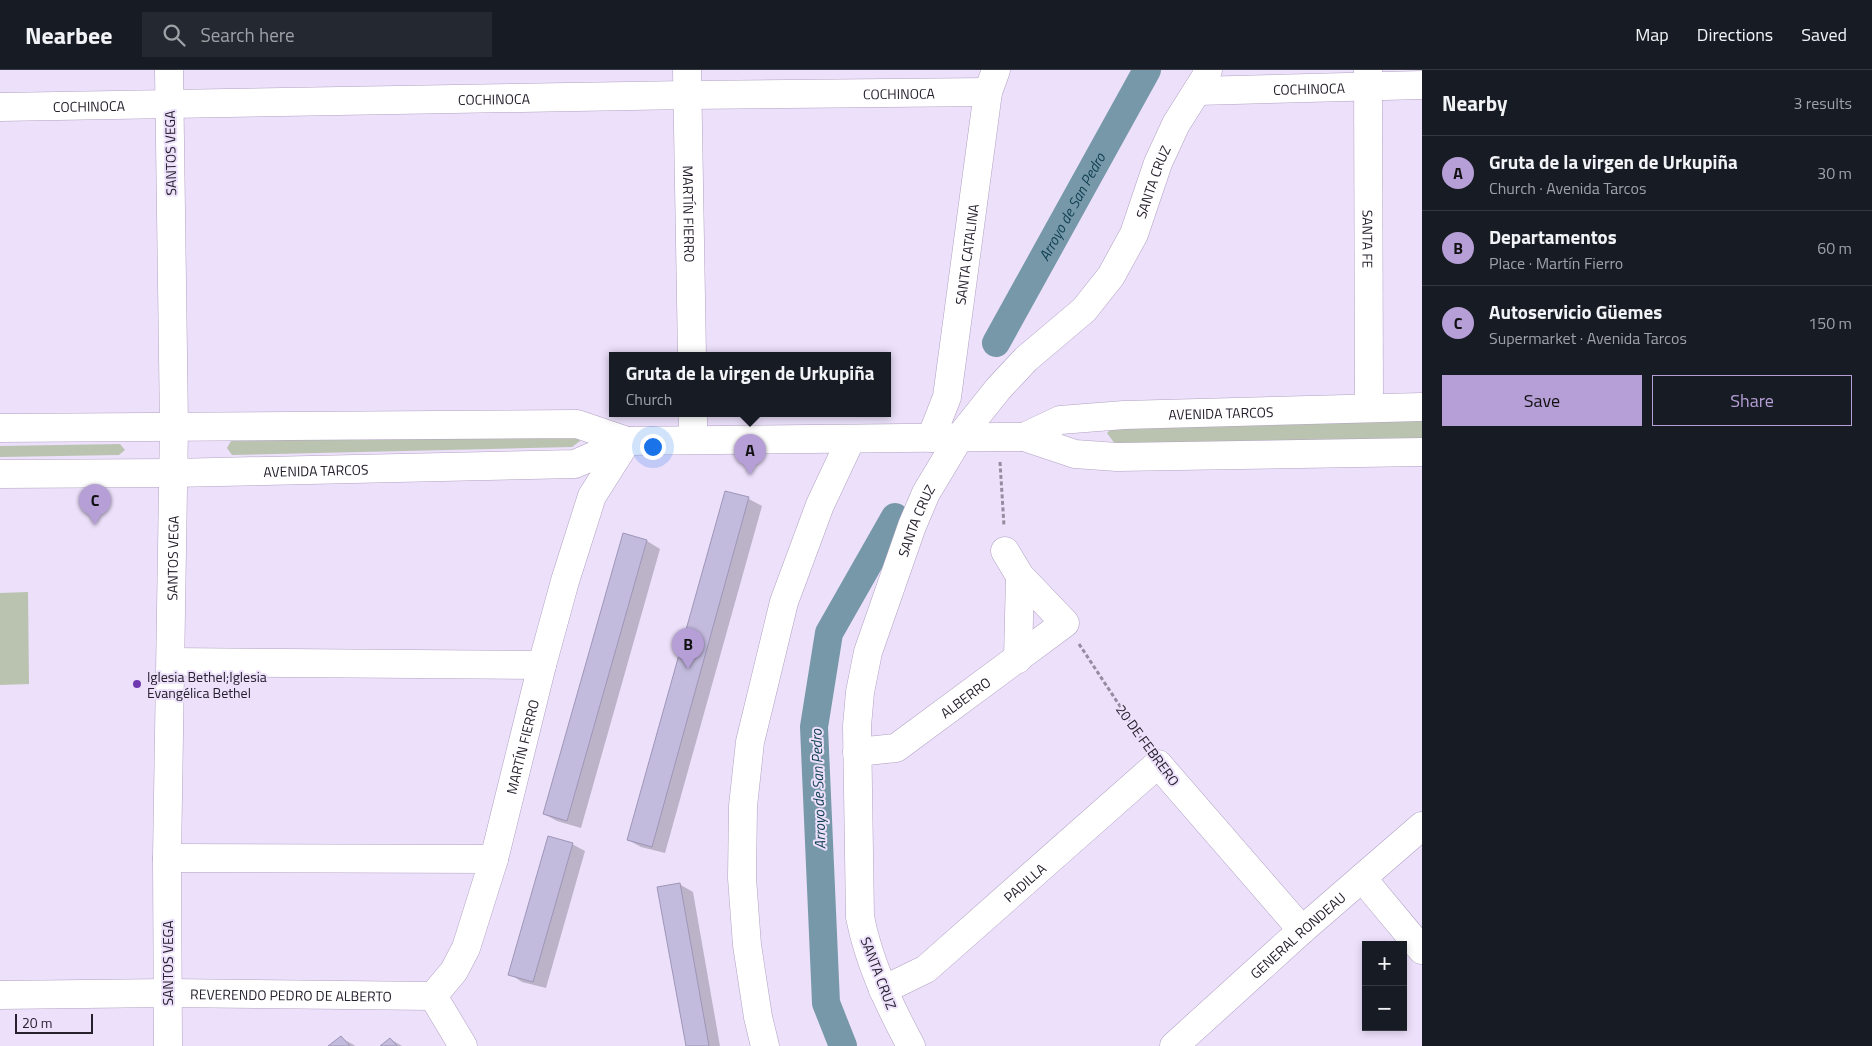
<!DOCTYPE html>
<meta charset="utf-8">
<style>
:root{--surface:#171b24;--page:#242831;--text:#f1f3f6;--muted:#9ea1a6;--line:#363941;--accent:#b69fd6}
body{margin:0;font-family:"Titillium Web",sans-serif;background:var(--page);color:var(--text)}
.controls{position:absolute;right:15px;bottom:15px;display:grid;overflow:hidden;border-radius:0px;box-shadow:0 2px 8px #0003}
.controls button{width:45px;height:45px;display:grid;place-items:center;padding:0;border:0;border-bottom:1px solid var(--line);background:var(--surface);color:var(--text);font:25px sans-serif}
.scale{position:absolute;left:15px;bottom:12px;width:78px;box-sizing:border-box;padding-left:5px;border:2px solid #27212e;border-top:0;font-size:14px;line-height:18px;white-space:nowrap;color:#27212e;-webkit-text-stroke:4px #ece0fb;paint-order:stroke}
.you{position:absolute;left:652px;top:376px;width:18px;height:18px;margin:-12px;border:4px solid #fff;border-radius:50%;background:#1a73e8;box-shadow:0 0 0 8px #1a73e833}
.badge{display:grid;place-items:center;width:32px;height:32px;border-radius:50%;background:var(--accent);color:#111;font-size:16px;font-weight:700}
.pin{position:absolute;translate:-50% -41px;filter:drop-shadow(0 1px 2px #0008)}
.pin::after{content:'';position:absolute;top:26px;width:18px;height:15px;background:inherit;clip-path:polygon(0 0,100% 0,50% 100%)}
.popup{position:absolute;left:609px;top:282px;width:282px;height:65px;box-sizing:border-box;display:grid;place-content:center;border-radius:0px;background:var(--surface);filter:drop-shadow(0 1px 4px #0005);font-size:16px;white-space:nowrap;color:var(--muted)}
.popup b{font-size:19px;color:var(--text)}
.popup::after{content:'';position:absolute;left:50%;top:100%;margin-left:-10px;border:10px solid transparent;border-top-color:var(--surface)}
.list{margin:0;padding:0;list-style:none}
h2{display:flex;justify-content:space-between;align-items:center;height:65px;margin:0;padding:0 20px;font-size:21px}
h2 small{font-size:16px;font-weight:400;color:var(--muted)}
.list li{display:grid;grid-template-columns:32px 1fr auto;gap:15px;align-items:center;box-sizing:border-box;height:75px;padding:0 20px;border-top:1px solid var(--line)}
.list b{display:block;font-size:19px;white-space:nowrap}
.list p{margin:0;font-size:16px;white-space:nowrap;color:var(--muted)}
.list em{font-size:16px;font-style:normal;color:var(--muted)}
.actions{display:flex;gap:10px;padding:15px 20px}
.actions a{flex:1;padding:11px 0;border:1px solid var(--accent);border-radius:0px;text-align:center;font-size:18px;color:var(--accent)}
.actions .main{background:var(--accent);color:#111}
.icon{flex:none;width:28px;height:28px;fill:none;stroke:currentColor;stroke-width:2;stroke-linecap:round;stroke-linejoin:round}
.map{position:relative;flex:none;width:1422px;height:976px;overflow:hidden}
header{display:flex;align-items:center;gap:30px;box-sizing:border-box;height:70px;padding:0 25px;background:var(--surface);border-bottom:1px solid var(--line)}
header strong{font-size:24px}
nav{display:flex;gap:28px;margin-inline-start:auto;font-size:18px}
.search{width:350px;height:45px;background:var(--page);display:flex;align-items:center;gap:12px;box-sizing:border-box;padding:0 18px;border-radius:0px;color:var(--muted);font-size:19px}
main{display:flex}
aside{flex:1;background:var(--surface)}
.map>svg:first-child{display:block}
.green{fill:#bac3b0}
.shadow{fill:#0003}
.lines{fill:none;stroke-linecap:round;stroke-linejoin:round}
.canal{stroke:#7798a8;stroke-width:28}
.building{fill:#c3bbdd;stroke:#9e96b7}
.minor-casing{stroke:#b1a2c2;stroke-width:29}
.path{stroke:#958ca0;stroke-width:3;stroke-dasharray:4 2.5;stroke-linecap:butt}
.minor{stroke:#fff;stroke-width:28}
.poi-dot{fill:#6f39b0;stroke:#ece0fb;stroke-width:2}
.labels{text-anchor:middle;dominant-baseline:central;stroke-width:4;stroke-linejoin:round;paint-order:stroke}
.street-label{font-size:14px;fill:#27212e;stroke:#ece0fb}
.poi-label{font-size:14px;fill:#27212e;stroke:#ece0fb;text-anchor:start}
.water-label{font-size:15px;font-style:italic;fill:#0f3f52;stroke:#ece0fb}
</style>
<header>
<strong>Nearbee</strong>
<div class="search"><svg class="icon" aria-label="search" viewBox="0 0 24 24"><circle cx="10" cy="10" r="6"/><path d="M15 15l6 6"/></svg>Search here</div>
<nav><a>Map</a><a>Directions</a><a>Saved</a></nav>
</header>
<main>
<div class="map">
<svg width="1422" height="976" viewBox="0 0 1422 976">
<rect width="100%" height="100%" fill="#ece0fb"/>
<path class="green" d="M1422,349v24l-304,5 -11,-15 11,-10z
M575,365l5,6 -8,6 -340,8 -5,-7 4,-7z
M120,374l5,6 -6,5 -119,2v-11z
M28,522l1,92 -29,1v-92z"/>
<path class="shadow" d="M726,422l23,7 13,7 -97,347 -24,-6 -13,-7z
M623,465l24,6 13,8 -79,279 -24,-7 -13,-7z
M572,774l13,7 -39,137 -24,-6 -12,-8z
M679,814l14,8 27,154h-33z
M341,968l13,7 1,1h-25z
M390,969l12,7h-20z"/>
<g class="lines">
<g class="canal">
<path id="s1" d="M996,273l151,-273"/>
<path d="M843,976l-17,-43 -12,-276 15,-94 66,-116"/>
</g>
</g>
<path class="building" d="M725,421l24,6 -97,350 -25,-7z
M623,463l24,7 -80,281 -24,-7z
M548,766l25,7 -40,139 -25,-7z
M680,813l29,163h-23l-29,-159z
M341,966l9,10h-22z
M390,968l7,8h-17z"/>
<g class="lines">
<defs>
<g id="minor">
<path id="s2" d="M687,0l5,286"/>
<path id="s3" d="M1368,0l1,338"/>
<path id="s4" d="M1197,21l225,-6"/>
<path id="s5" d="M0,37l687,-12 301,-3"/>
<path d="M693,344v25"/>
<path d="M0,358l577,-4 50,17 372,-4h25l51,17 42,3 305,-5"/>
<path id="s6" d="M1024,367l36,-17 64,-5 298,-8"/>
<path id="s7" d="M931,368l16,-41 41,-305 8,-22"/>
<path id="s8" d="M0,404l172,-1 403,-9 52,-23"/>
<path d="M1018,589l2,-83"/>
<path d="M171,592l371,3"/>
<path id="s9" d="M857,682l39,-4 169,-125 -45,-47 -15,-25"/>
<path d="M167,788l327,1"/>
<path d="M1362,808l60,72"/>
<path id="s10" d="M883,920l43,-21 232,-205 144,166"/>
<path id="s11" d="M0,925l167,-2 266,3"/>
<path id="s12" d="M168,976l-1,-188 7,-432 -5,-356"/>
<path id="s13" d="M463,976l-30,-50 21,-25 12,-23 28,-89 48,-194 23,-84 27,-85 35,-55"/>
<path d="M765,976l-7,-29 -11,-72 -5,-67 1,-72 7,-64 34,-140 36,-97 31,-66"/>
<path id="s14" d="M911,976c-22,-41 -42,-83 -51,-129l-3,-191 3,-34 8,-40 44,-126 14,-33 33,-55 39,-49 28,-30 58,-49 27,-34 23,-42 24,-71 18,-39 29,-46 3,-8"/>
<path id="s15" d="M1174,976l128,-116 120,-104"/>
</g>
</defs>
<use href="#minor" class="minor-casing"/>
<path class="path" d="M1000,392l4,64
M1079,574l64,97"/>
<use href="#minor" class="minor"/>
</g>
<circle class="poi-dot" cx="137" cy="614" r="5"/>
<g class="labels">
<g class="street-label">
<text stroke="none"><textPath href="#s4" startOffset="112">COCHINOCA</textPath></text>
<text stroke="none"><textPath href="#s5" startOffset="899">COCHINOCA</textPath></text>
<text stroke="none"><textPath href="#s5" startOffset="494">COCHINOCA</textPath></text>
<text stroke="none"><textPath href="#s5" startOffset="89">COCHINOCA</textPath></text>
<text transform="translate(170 83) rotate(-91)">SANTOS VEGA</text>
<text stroke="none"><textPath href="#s14" startOffset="965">SANTA CRUZ</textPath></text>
<text stroke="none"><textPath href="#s2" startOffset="144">MARTÍN FIERRO</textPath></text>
<text stroke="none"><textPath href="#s3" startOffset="169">SANTA FE</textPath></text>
<text stroke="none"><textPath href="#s7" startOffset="188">SANTA CATALINA</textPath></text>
<text stroke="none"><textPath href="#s6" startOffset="201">AVENIDA TARCOS</textPath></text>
<text stroke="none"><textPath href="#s8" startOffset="316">AVENIDA TARCOS</textPath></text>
<text stroke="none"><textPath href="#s14" startOffset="545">SANTA CRUZ</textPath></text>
<text stroke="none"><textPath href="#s12" startOffset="488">SANTOS VEGA</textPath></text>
<text stroke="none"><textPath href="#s9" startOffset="125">ALBERRO</textPath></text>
<text transform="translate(1148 675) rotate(54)">20 DE FEBRERO</text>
<text stroke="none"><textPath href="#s13" startOffset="326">MARTÍN FIERRO</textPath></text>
<text stroke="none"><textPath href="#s10" startOffset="179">PADILLA</textPath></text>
<text stroke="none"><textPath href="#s15" startOffset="166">GENERAL RONDEAU</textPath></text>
<text transform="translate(167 893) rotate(-90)">SANTOS VEGA</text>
<text transform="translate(879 903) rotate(69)">SANTA CRUZ</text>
<text stroke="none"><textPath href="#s11" startOffset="291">REVERENDO PEDRO DE ALBERTO</textPath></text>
</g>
<g class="poi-label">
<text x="147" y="606">Iglesia Bethel;Iglesia<tspan x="147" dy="16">Evangélica Bethel</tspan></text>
</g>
<g class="water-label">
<text stroke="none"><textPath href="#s1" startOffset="156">Arroyo de San Pedro</textPath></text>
<text transform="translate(818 719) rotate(-92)">Arroyo de San Pedro</text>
</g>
</g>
</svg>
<div class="controls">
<button>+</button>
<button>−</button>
</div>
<div class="scale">20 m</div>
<div class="you"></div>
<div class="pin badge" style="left:750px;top:405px">A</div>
<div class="popup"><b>Gruta de la virgen de Urkupiña</b>Church</div>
<div class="pin badge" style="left:688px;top:599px">B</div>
<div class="pin badge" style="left:95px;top:455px">C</div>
</div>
<aside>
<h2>Nearby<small>3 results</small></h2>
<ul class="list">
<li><span class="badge">A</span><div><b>Gruta de la virgen de Urkupiña</b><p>Church · Avenida Tarcos</p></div><em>30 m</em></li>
<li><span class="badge">B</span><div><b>Departamentos</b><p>Place · Martín Fierro</p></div><em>60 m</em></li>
<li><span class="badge">C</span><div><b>Autoservicio Güemes</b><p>Supermarket · Avenida Tarcos</p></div><em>150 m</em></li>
</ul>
<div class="actions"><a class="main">Save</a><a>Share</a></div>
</aside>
</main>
